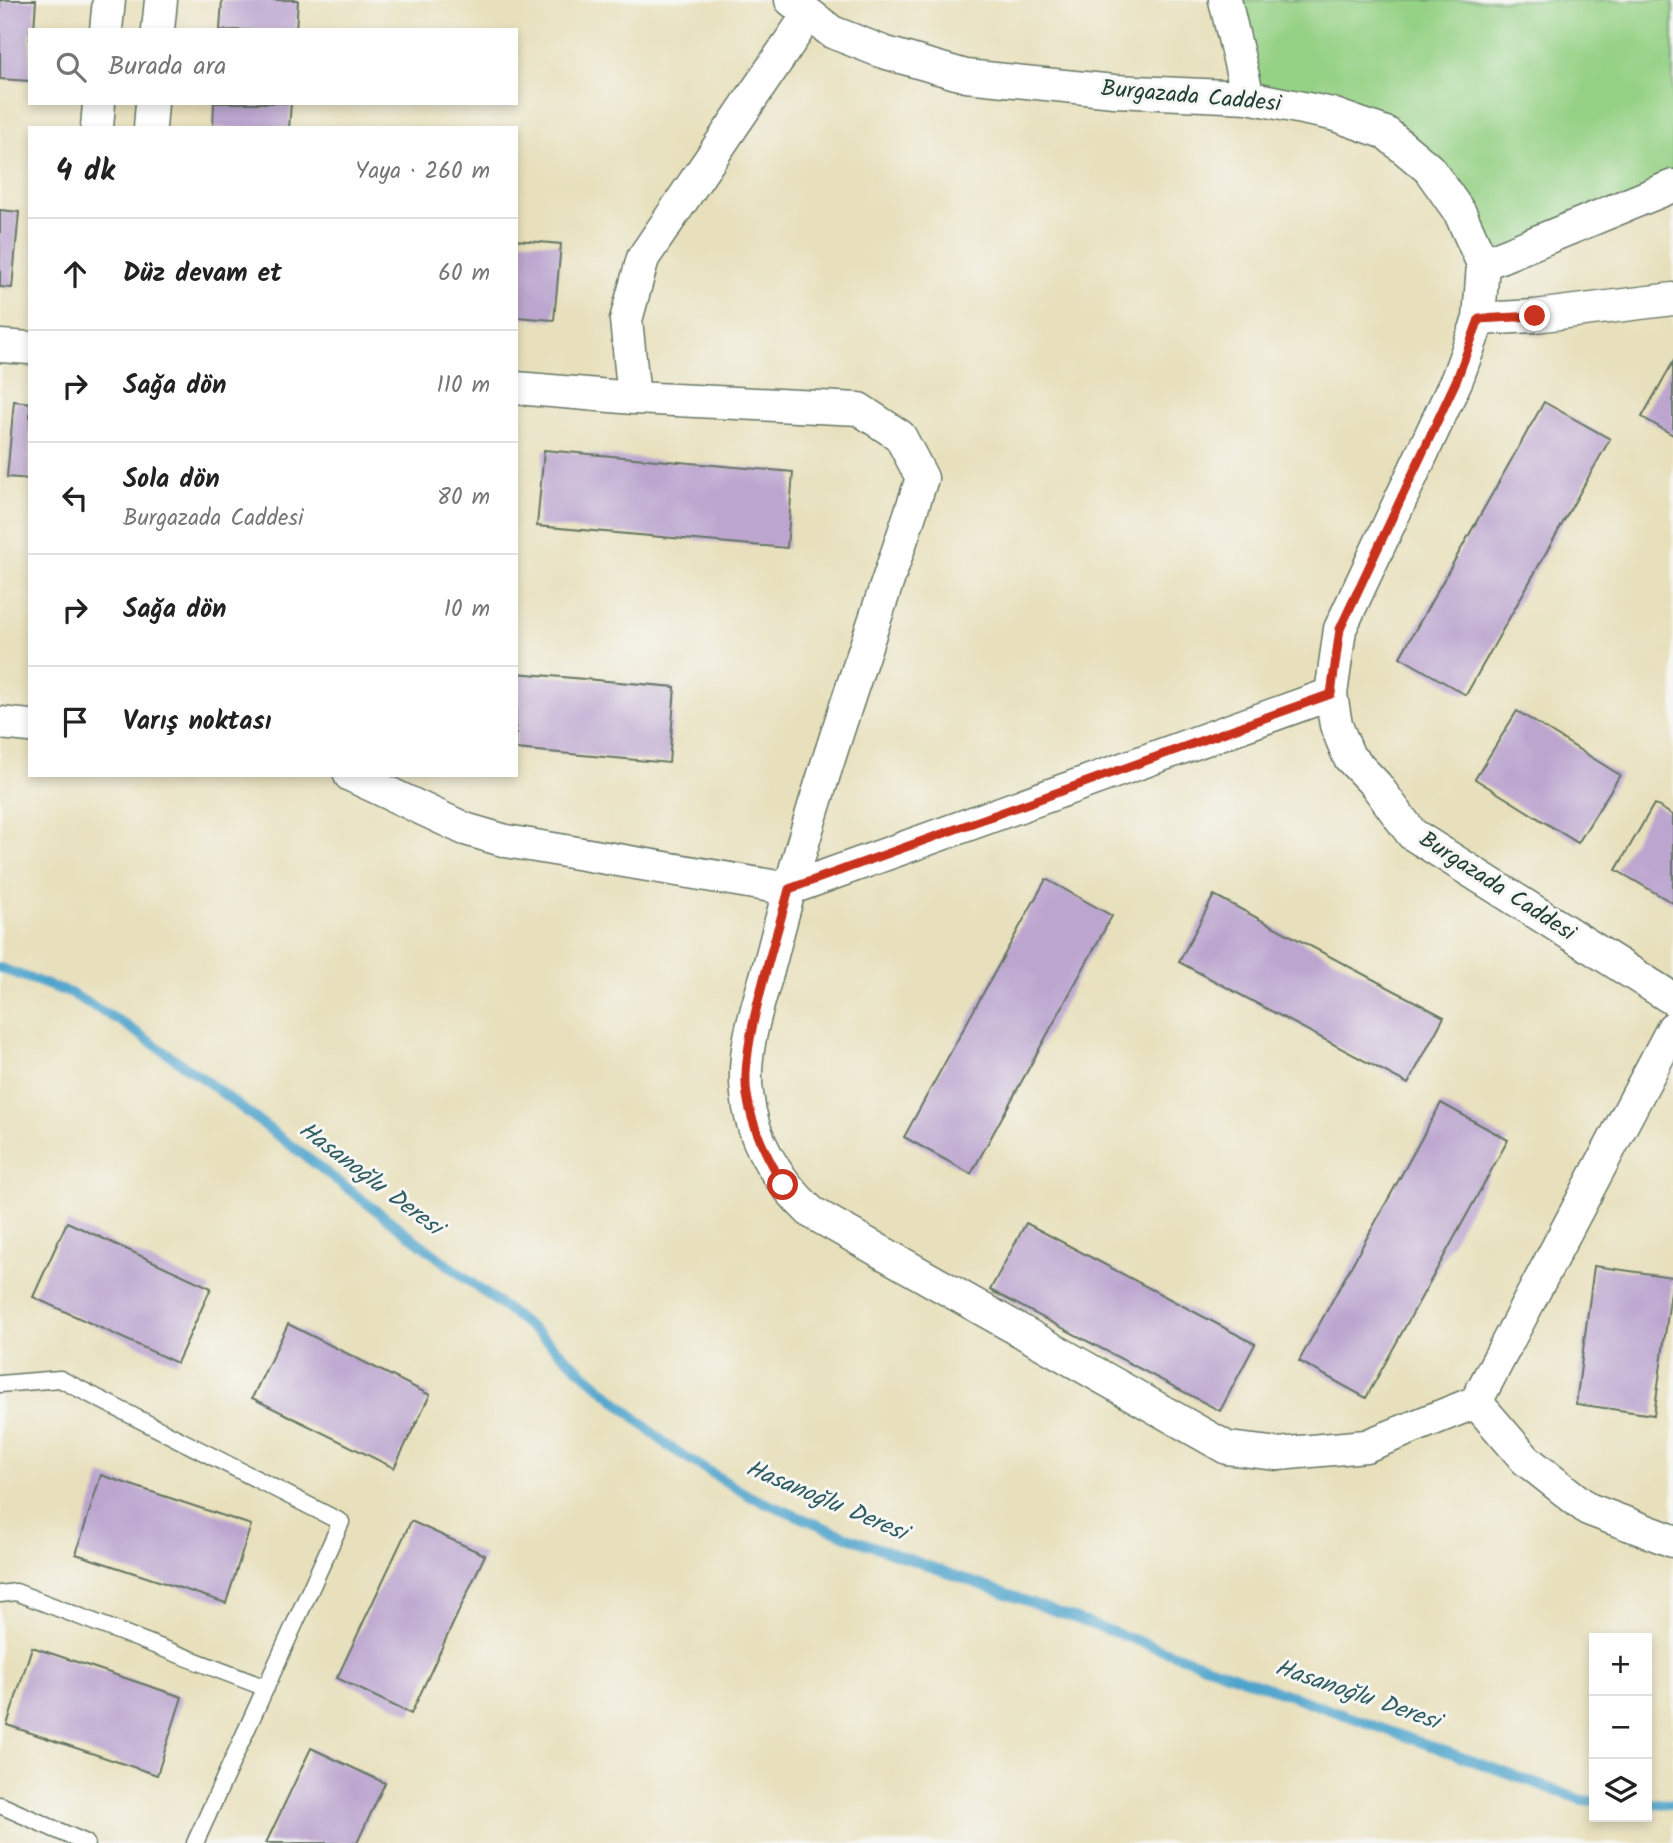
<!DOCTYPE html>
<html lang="tr">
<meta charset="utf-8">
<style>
:root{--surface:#fff;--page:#f2f2f2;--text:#222;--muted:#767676;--line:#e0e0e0}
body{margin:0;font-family:Kalam,sans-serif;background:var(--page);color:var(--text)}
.controls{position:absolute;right:21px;bottom:21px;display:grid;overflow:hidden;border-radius:0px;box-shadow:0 4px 10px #0003}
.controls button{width:63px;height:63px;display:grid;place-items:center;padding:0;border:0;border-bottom:2px solid var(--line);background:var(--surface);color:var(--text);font:35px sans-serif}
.stop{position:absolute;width:21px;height:21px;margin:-16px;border:5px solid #c8321e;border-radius:50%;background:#fff}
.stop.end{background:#c8321e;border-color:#fff;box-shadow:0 2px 7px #0008}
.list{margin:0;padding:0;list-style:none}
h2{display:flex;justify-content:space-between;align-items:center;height:91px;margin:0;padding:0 28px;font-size:30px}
h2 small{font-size:23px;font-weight:400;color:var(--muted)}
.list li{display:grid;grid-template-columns:46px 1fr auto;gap:21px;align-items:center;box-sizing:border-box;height:112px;padding:0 28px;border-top:2px solid var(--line)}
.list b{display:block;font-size:26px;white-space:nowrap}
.list p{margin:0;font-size:23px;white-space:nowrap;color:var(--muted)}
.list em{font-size:23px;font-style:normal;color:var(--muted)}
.icon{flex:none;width:38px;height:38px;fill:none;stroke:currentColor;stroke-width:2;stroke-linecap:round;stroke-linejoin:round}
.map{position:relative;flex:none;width:1673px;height:1843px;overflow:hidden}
.search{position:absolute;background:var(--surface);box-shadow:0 4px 10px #0003;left:28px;top:28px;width:490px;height:77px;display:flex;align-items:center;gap:18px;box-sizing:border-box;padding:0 24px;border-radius:0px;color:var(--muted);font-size:26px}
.panel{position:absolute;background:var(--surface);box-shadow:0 4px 10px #0003;left:28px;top:126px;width:490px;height:651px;border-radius:0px}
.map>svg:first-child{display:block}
.grass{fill:#96d286;stroke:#5a885d;stroke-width:2}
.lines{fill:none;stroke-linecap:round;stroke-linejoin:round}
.stream{stroke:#50a4cc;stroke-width:10}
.building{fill:#bca6cf}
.lane-casing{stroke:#657664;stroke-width:19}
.street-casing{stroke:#657664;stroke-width:35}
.lane{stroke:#fff;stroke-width:16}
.street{stroke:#fff;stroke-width:32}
.route{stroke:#c8321e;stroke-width:9}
.labels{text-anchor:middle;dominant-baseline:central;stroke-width:6;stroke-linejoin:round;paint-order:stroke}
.street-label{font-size:23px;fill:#1f3d34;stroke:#f6f6f2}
.water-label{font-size:24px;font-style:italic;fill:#2e5c62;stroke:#f6f6f2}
</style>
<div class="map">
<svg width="1673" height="1843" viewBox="0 0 1673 1843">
<rect width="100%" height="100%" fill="#f6f6f2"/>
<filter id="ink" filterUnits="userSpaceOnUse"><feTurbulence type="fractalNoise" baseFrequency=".0143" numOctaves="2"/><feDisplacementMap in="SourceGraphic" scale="14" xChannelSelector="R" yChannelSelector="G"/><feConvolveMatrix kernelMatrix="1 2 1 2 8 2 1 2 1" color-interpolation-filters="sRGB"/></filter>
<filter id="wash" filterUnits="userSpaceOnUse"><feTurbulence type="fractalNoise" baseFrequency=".00686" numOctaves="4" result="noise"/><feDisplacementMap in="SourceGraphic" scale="28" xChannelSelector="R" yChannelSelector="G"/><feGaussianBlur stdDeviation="1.57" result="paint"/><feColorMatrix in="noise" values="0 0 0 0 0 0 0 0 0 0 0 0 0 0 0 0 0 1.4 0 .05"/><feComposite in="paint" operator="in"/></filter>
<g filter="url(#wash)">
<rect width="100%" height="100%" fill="#e8e0bc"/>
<path class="grass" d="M1225,0h448v186l-190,78 -97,-131 -138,-36z"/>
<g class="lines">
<path class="stream" d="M0,968l70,25 53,30 78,54 338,257 129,112 81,50 104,43 729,261 12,1
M1647,1803l26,1"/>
</g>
<g id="blocks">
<path class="building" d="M0,0h36l-2,30h-4v51l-30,-2z
M222,0h76l-2,30h-76z
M214,103h77l-2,25h-76z
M0,210l19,2 -7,76 -12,-1z
M516,240l45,4 -7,76 -38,-3z
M1673,362v73l-31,-18z
M14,401l16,2v76l-23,-2z
M1544,402l66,37 -144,256 -66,-38z
M544,450l249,22 -6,76 -250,-22z
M516,673l159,14 -6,76 -153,-14z
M1517,711l103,64 -42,68 -103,-64z
M1654,804l19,11v88l-57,-33z
M1046,879l66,37 -141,258 -67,-37z
M1214,895l230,122 -36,67 -229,-122z
M1441,1103l67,37 -142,258 -67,-37z
M67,1222l144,66 -34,75 -144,-66z
M1026,1223l229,121 -35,67 -230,-121z
M1594,1266l79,11 -19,138 -78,-11z
M288,1324l142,71 -36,73 -142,-70z
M101,1475l150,50 -25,78 -150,-49z
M411,1521l74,34 -74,159 -74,-36z
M32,1647l150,50 -25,78 -150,-50z
M311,1748l74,35 -28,60h-91z"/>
</g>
</g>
<g filter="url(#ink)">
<use href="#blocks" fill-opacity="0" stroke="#657664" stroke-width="2"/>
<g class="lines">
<defs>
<path id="lane" d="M0,1384l60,-5 281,143 -146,321
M0,1594l16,-2 250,96
M0,1805l86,38"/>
<path id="street" d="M791,0l41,32 51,20 83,24 148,15 134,6 84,17 54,19 43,36 31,44 23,51 -4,55 -22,60 -117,250 -9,65 5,31 13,32 27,28 36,49 261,165
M1225,0l23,97
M106,30l3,-30
M158,30l3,-30
M97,128l2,-25
M150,128l2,-25
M1483,264l190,-78
M1479,319l56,-3 138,-17
M0,346l30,2
M516,388l118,10 225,11 41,27 22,42c-52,159 -110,318 -151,481 -11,42 -30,90 -24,135 5,48 30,86 64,118l416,236 51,6 88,-8 110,-44 197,-374
M634,398l-8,-78 17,-62 165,-243
M0,723l30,3
M350,775l115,54 41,12 283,48 542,-195
M1476,1402l50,58 62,49 85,32"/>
</defs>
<use href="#lane" class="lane-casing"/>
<use href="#street" class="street-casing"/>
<use href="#lane" class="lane"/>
<use href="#street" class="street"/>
</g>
</g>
<g class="lines" filter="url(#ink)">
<path class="route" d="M783,1185c-16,-29 -31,-56 -36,-90 -8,-48 29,-155 42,-206l542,-195 9,-65 117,-250 22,-60 56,-3"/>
</g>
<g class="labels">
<g class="street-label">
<text transform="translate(1191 97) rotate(5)">Burgazada Caddesi</text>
<text transform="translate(1497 887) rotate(33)">Burgazada Caddesi</text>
</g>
<g class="water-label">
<text transform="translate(370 1179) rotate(37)">Hasanoğlu Deresi</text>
<text transform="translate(826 1501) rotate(23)">Hasanoğlu Deresi</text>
<text transform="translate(1357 1695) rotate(19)">Hasanoğlu Deresi</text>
</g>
</g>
</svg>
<div class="controls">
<button>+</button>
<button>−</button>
<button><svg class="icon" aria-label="layers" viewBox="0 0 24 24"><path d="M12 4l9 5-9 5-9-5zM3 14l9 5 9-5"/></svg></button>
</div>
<div class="stop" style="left:783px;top:1185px"></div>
<div class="stop end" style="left:1535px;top:316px"></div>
<div class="search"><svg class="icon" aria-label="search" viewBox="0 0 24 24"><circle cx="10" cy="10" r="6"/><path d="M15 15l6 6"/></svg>Burada ara</div>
<section class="panel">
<h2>4 dk<small>Yaya · 260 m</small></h2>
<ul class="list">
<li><svg class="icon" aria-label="ahead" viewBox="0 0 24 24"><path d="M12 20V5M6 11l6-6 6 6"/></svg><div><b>Düz devam et</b></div><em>60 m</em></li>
<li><svg class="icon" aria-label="right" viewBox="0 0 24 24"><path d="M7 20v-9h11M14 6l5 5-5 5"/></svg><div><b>Sağa dön</b></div><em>110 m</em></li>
<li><svg class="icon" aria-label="left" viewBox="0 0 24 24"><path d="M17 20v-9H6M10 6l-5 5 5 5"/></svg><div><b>Sola dön</b><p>Burgazada Caddesi</p></div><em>80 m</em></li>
<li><svg class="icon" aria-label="right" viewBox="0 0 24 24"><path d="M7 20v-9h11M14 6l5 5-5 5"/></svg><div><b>Sağa dön</b></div><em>10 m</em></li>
<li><svg class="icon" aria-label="arrive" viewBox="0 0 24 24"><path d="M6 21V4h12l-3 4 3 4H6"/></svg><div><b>Varış noktası</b></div></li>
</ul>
</section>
</div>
